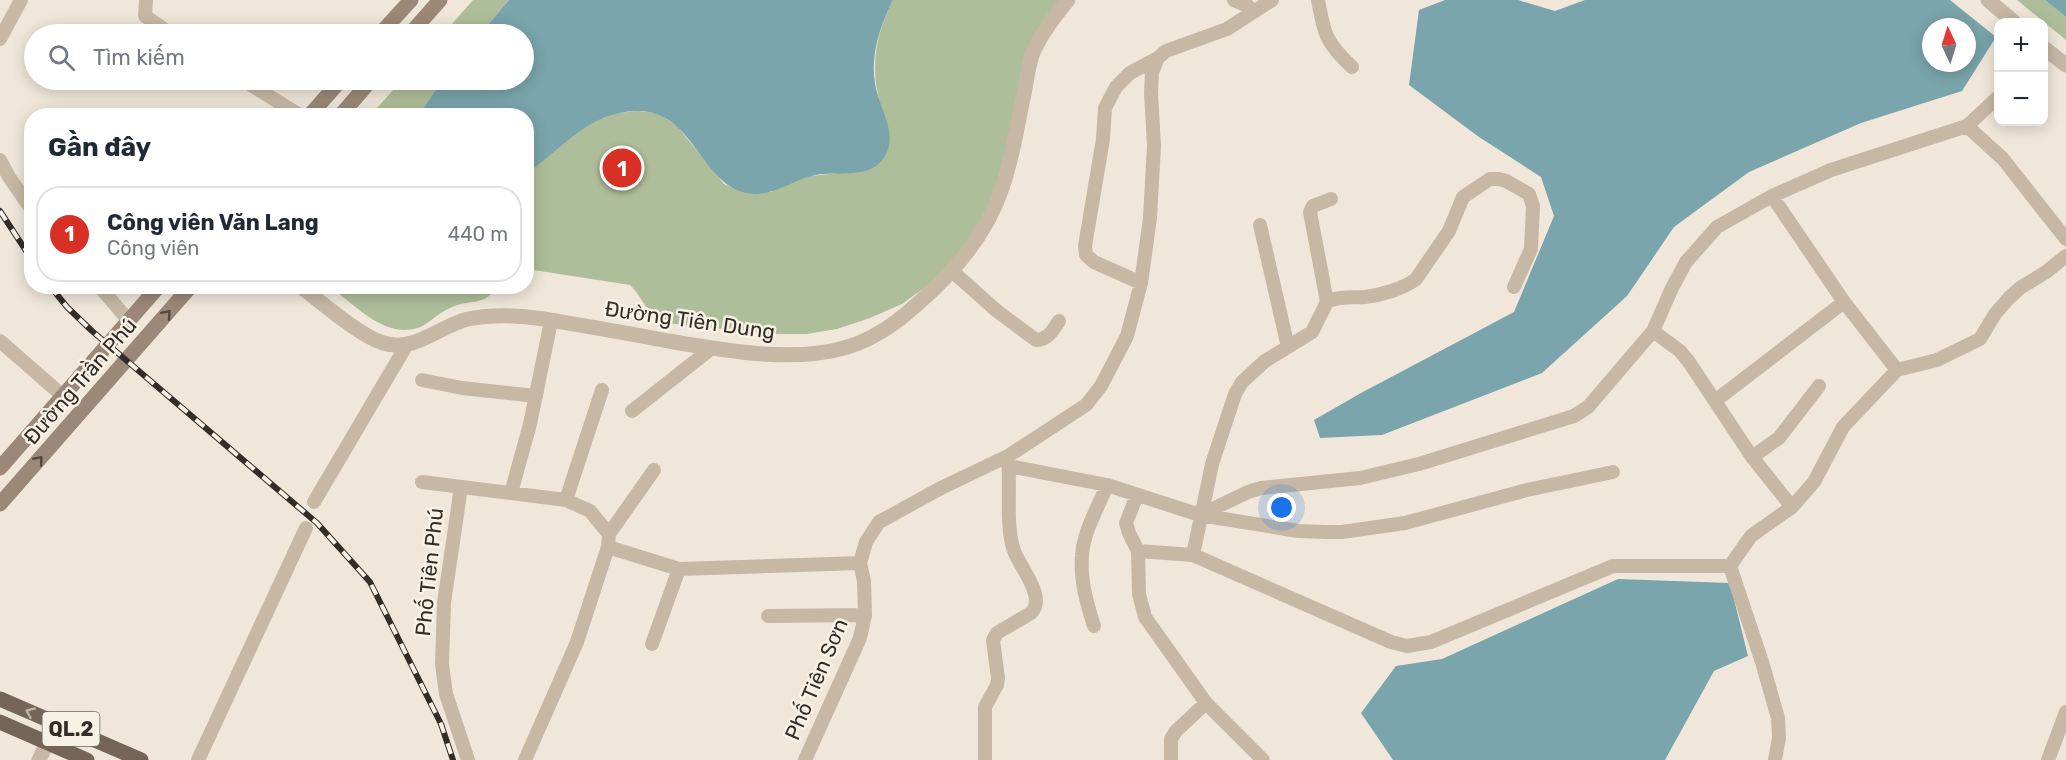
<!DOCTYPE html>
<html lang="vi">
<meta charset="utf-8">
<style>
:root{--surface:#fff;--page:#f6f6f7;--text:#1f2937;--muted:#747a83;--line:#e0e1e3;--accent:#d93025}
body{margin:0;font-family:Rubik,sans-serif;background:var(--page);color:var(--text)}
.controls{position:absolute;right:18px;top:18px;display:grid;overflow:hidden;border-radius:12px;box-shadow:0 3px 15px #0003}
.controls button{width:54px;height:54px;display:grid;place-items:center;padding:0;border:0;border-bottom:2px solid var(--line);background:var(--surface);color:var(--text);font:30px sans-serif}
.compass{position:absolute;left:1922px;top:18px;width:54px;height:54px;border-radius:50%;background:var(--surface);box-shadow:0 3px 15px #0003;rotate:356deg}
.you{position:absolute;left:1282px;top:508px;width:21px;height:21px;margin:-15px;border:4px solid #fff;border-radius:50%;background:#1a73e8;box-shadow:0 0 0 9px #1a73e833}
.badge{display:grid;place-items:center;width:39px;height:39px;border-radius:50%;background:var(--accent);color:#fff;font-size:20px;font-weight:700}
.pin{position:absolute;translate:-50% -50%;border:3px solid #fff;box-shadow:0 2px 6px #0006}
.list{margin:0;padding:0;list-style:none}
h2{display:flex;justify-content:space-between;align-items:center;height:78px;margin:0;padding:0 24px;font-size:26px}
h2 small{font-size:20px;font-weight:400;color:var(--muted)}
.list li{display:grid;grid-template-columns:39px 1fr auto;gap:18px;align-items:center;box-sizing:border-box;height:96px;margin:0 12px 12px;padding:0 12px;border:2px solid var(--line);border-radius:24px}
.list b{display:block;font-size:22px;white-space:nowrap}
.list p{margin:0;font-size:20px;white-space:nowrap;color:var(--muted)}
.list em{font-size:20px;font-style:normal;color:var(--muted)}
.icon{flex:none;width:33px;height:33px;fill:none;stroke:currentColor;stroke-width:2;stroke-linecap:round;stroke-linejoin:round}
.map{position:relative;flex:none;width:2066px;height:760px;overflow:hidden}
.search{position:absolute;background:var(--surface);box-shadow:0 3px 15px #0003;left:24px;top:24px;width:510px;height:66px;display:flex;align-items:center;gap:15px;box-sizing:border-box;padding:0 21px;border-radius:33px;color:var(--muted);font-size:22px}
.panel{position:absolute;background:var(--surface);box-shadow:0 3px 15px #0003;left:24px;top:108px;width:510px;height:186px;border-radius:24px}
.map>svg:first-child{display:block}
.green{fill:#afbe9a}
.water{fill:#7aa5ac;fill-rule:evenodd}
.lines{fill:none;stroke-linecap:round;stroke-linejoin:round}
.minor{stroke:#c7b8a6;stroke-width:14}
.tertiary{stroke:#c7b8a6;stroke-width:15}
.secondary{stroke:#9b8878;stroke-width:15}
.primary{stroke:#756558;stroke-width:15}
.rail-casing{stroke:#342c27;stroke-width:6}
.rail{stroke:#f8f1e6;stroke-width:4;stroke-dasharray:11;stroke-linecap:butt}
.oneway{stroke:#53483f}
.oneway2{stroke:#bdb2a6}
.labels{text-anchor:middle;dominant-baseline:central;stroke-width:5;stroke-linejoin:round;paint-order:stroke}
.shield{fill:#f8f1e6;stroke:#6f6760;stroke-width:1.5}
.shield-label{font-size:20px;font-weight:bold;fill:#342c27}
.street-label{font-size:21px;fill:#342c27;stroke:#f8f1e6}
</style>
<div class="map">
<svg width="2066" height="760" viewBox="0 0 2066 760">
<rect width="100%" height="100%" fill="#f0e7da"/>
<path class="green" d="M473,0h36l-29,34h-37z
M893,0h170l-14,18 -43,159 -32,58 -40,46 -32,23 -32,14 -33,11 -30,5h-38l-103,-11c-21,-9 -21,-23 -36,-38l-103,-16 -1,-96 52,-41 17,-11 21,-8 22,-2 20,2 19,13 47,58 14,6 33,2 32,-15 34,-4 46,-60c-14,-42 -9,-75 10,-113z
M2017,0h28l21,17v23z
M402,80h40l-23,35 -49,1z
M330,287h168c-17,21 -27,11 -48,21 -13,5 -22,18 -36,21 -32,7 -60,-25 -84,-42z"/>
<path class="water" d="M509,0h384c-12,24 -23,54 -18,83 3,24 24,50 10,73 -12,22 -40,16 -61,18 -25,1 -44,20 -69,20 -54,-2 -58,-82 -116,-83 -48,-1 -77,38 -112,62l-1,-57 -107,-1 23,-35h82v-46h-44z
M1445,0h73l37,11 30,-11h365l46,37 -34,54 -101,32 -112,49 -75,55 -47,69 -85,77 -160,62 -62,3 -6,-18 47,-27 153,-81 40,-96 -13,-39 -62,-40 -70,-52 10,-75zM1931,27h36v36h-36z
M2045,0h21v17z
M1618,579l112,4 18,73 -34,15 -49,89h-272l-32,-47 35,-47 46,-7z"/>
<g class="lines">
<path class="minor" d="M146,0l-1,16 26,18
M1234,0l14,6 4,5
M1318,0c6,34 8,43 34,67
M0,39l21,-39
M243,80l58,36
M1967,126l36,33 63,80
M0,160l9,17 23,33
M1772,196l72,106 53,68
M1260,225l28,122
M952,271l45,40 39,29c12,0 17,-10 23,-19
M1141,283l-47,-21 -8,-7 -1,-9 18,-107 2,-31 11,-21 14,-14 28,-15
M99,286l30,35
M1327,302c10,-6 26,-4 38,-5 16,-2 38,-8 51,-18l33,-48 14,-34 27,-18h9l7,2 23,13 4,12 -2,43 -17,38
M1653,331l27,20 9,11 63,95 40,50
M0,341l63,55
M422,380l40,8 74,8
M1715,401l129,-99
M632,411l80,-63
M1752,457l27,-19 40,-52
M1009,466l98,19 93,30 98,16 27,1h17l63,-9 122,-33 86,-18
M422,482l144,18 24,11 19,23 -1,13 71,22 181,-6
M461,487l-17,116 -2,61 4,30 22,66
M511,493l19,-69 21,-103
M1137,495l-11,28 3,10 9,18 1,43 6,23 61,86 57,57
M566,500l36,-110
M314,502l92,-156
M1200,515l48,-23 13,-4 99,-10 59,-14 155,-48 14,-9 65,-76 19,-43 14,-26 31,-35 55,-31 59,-26 136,-44 31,-29
M609,534l45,-64
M1138,551l55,4 198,87 16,4 24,-4 182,-76h117
M1193,555l19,-91 23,-70 7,-12 23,-21 47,-29 15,-30 -17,-90 3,-6 18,-7
M1730,566l21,-30 41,-29 22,-25 29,-55 54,-57 40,-10 43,-21 15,-25 14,-16 11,-10 26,-16 20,-16
M1730,566l32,96 16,56 1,20 -4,22
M768,616l97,-1
M1094,626c-7,-22 -14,-46 -12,-70 1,-24 16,-48 25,-71
M652,644l27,-75
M198,760l108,-232
M525,760l52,-118 31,-95
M805,760l55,-122 5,-23 -1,-34 -4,-18 6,-21 13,-20 62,-34 67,-32 78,-51 15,-19 26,-50 14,-53 9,-65 4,-72 -3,-53 1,-21 6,-14 8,-7 61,-22 45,-29
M985,760v-53l12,-22 1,-7 -5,-38 4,-7 34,-20c16,-15 -11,-46 -17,-62 -9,-27 -3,-64 -6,-93
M1171,760v-21l5,-8 30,-28
M2048,760l18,-48"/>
<path class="tertiary" d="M1988,0l26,22
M2044,48l22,17
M300,286c21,16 60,50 83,57 32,10 56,-17 85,-24 26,-5 50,-4 76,0 41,7 83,14 124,22 55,9 122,22 176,7 38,-10 68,-38 95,-64 28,-28 51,-59 63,-96 11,-31 15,-62 22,-94 3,-14 4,-31 10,-44 9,-19 21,-34 34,-50
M39,760l8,-17"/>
<path class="secondary" d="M380,34l31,-34
M410,34l30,-34
M309,116l32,-36
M340,116l31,-36
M0,468l159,-182
M0,504l191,-218"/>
<path class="primary" d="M0,699l141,61
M0,722l87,38"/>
<defs>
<path id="rail" d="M0,211l32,49
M50,286l17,21 25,24 225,192 53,59 71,142 12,36"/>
</defs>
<use href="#rail" class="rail-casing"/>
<use href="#rail" class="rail"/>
</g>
<defs><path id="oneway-chevron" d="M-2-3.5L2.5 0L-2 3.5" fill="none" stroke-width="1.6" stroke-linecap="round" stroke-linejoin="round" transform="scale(1.5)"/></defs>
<g class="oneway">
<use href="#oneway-chevron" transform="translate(167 314) rotate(-49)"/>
<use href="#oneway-chevron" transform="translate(39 460) rotate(-49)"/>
</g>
<use class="oneway2" href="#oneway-chevron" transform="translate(30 712) rotate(-156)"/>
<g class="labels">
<rect class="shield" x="42.5" y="712" width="57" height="34" rx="4.5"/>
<g class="shield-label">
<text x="71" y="729">QL.2</text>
</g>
<g class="street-label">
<text transform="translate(690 320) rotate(8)">Đường Tiên Dung</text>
<text transform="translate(80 381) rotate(-49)">Đường Trần Phú</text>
<text transform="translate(429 572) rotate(-84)">Phố Tiên Phú</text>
<text transform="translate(816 679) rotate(-67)">Phố Tiên Sơn</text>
</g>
</g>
</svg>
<div class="controls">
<button>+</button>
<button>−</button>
</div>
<svg class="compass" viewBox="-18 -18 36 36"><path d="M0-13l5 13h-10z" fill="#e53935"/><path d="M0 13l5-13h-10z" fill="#747a83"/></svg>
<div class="you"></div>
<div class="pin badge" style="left:622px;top:168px">1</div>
<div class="search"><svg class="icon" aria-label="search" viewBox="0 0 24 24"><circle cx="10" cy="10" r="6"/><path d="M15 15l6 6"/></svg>Tìm kiếm</div>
<section class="panel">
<h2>Gần đây<small></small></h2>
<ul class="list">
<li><span class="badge">1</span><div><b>Công viên Văn Lang</b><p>Công viên</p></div><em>440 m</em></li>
</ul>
</section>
</div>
